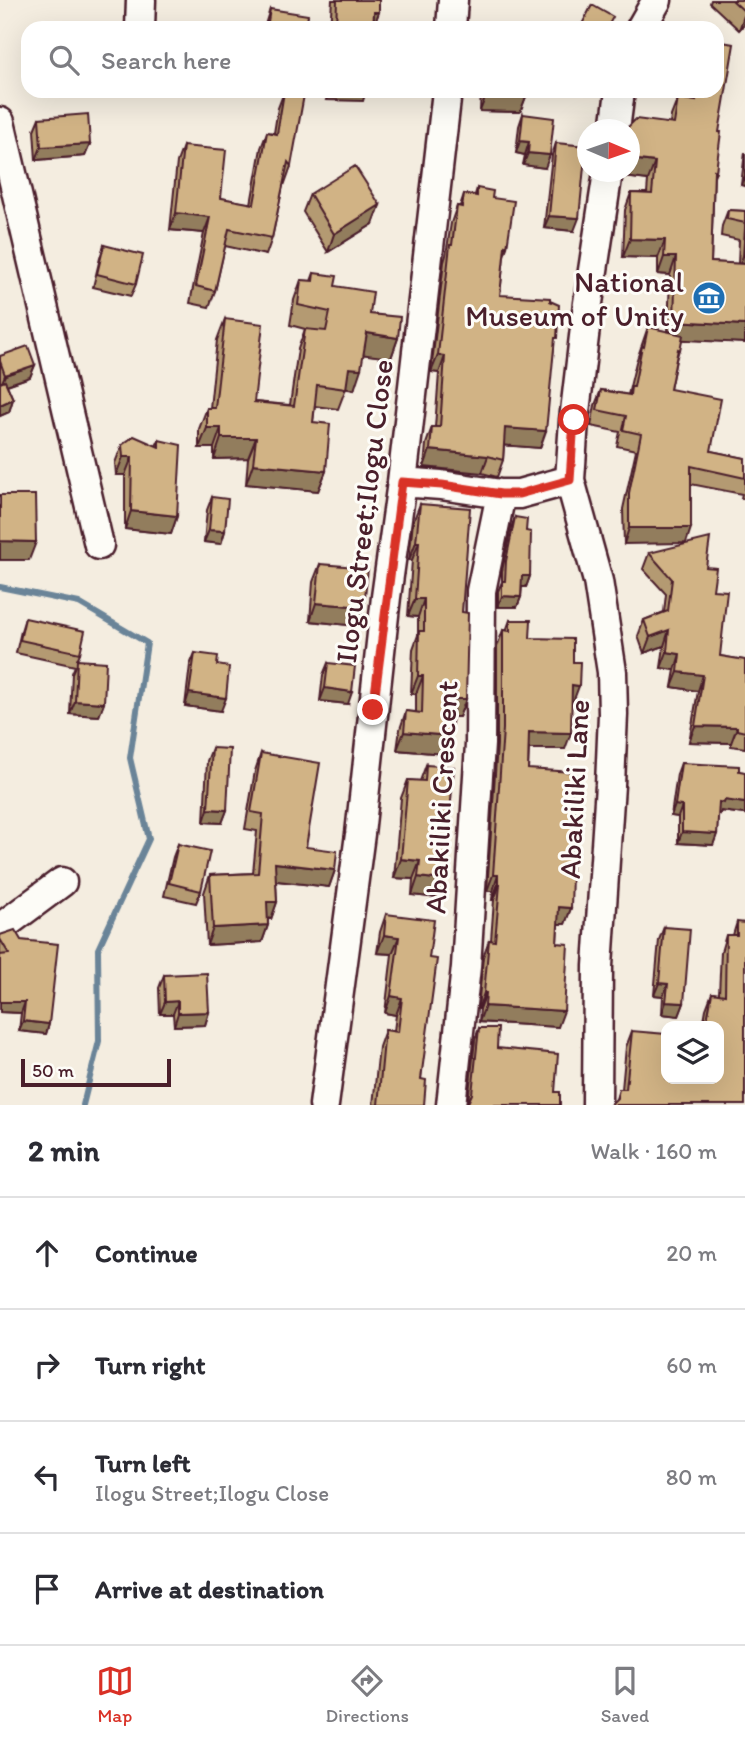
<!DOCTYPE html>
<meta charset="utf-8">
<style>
:root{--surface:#fff;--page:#f2f2f3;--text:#2b2b33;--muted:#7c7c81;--line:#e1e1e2;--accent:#d93025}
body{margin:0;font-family:Itim,sans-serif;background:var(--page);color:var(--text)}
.controls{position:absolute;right:21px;bottom:21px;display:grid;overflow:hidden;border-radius:14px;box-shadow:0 7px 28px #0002}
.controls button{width:63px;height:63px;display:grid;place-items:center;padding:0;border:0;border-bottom:2px solid var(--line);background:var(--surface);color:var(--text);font:35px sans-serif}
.compass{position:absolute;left:577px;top:119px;width:63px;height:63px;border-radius:50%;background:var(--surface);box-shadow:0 7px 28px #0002;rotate:92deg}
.scale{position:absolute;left:21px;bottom:18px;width:150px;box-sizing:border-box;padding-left:7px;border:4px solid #4a1f2b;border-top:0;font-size:19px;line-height:24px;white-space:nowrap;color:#4a1f2b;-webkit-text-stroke:5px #fdfcf7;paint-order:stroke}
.stop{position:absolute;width:21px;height:21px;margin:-16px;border:5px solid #d93025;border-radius:50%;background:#fff}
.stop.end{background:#d93025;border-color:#fff;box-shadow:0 2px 7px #0008}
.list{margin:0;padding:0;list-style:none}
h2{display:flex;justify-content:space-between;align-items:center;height:91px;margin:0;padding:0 28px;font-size:30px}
h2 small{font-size:23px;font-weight:400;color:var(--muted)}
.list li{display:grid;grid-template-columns:46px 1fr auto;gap:21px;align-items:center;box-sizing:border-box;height:112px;padding:0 28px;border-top:2px solid var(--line)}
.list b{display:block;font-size:26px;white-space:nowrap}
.list p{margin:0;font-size:23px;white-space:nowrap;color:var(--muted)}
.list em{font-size:23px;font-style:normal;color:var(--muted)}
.icon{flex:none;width:38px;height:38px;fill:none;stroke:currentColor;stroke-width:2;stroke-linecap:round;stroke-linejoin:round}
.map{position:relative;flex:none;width:745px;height:1105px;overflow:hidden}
.search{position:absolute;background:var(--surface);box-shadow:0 7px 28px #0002;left:21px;right:21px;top:21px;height:77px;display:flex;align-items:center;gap:18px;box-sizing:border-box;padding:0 24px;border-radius:21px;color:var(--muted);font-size:26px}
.sheet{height:539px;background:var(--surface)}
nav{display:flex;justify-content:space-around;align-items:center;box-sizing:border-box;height:98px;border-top:2px solid var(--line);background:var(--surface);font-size:19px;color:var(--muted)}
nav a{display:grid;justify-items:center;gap:4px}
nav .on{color:var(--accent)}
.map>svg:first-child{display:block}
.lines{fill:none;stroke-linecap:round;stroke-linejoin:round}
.stream{stroke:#6a8498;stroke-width:6}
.minor-casing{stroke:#4a1f2b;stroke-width:33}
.minor{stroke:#fdfcf7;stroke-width:28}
.wall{fill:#b49a72;stroke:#4a1f2b;stroke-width:2}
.shaded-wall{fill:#927d5d;stroke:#4a1f2b;stroke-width:2}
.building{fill:#d1b385;stroke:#4a1f2b;stroke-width:2}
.route{stroke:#d93025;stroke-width:9}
.labels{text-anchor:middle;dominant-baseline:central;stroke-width:6;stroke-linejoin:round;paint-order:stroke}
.poi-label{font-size:30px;fill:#4a1f2b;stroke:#fdfcf7;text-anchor:end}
.street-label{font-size:30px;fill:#4a1f2b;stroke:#fdfcf7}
</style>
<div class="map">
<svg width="745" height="1105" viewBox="0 0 745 1105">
<rect width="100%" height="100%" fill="#f4ede0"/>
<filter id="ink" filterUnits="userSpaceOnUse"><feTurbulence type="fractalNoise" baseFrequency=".0143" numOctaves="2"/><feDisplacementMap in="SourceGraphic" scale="14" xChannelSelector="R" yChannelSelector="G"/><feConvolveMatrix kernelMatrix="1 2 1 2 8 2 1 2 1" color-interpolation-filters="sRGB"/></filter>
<g filter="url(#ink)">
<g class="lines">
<path class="stream" d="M0,587l79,16 68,40 -17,115 19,81 -51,110 1,92 -16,64"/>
<defs>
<path id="minor" d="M140,28l1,-28
M451,28l2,-28
M641,28l16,-28
M0,122l99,423
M615,130l5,-39
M402,482l39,3 60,9h18l51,-14
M0,928l62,-46
M324,1105l36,-271 26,-237 16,-115 45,-391
M451,1105l15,-138 14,-223 1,-153 20,-97
M597,1105l1,-139 12,-181 3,-71 -1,-42 -14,-91 -28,-101 4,-60 14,-117 20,-131"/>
</defs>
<use href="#minor" class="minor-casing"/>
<use href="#minor" class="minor"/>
</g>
<path class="wall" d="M332,0h47v12l-6,16h-43z
M711,0h34v23l-6,7 -29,-27z
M270,9l36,19h-42z
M481,91h46v3l-7,18 -40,-1z
M696,91h21l2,41 -3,39 -2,5 -3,86 27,2 1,-24 -18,-4 1,-10 6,-16 17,1v132l-63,-4 -6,21 -6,29 41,62 34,7v41l-4,-1 1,-4 -51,-10 -67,60 -1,-35 13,-59 -19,-4 3,-14 -29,-6 4,-21 6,-15 27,5 8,-33 12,-35 20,5 2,-57 -12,-1v-16l-35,-1 2,-47 6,-17h16l1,-13 -24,-3v-5h5v-42l41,-6 1,-8 7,-18 15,2z
M284,92l7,74 -6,17 -1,-2 -12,57 -6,17 -41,-9 -10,45 -6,16 -19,-4 14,-70 -34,-3 7,-68 6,-16 38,52 30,6 10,-56 6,-16 7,1 4,-25z
M523,114l22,54 -22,-3 2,-10 -9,-2 3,-27z
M39,118l51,26 -5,12 -49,4 -2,-30z
M556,143l18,88 -30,-3 8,-73z
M745,152v34l-4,-1z
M477,188l15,10 15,49 -3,9 -4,39 54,53 -14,100 -36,-3 -1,15 -6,17 -15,-4 -58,-6 2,-23 6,-17h3l4,-54 -8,-1 13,-110 2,-7 5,-32 6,-17h3l4,-12 11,1z
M310,194l70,11 -7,19 -45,28 -25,-40z
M104,245l32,39 -5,12 -38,-9 7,-29z
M314,273l21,13 63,52 -7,20 -28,-4 -9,36 -8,-2 -8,21 -23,-3 -2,16 13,49 -8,20 -72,-7 2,-26 -34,1v-11h-15v-19l8,-21h3l7,-68 8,-21 29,83 36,3 8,-56 7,-20 -15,-4 4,-25 7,-20 10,1z
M0,356l35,9 -5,12 -23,8 6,14 -4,13 -9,4z
M159,440l18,76 -6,18 -46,-5v-54h-9l-1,-12 7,-18 34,1z
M212,497l13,34 -4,13 -17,-2 3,-32z
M420,504l42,108 4,87 -7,18h-6l-8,37 -48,-4 3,-21 6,-18 10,1v-18h-5l2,-45 5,-14v-18l-10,-1 4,-56h-3l4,-38z
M515,517l11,14 4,45 -4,11h-4l-1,10 -4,10h-19v-16l4,-9v-11l9,-43z
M649,553l57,14 7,23 7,66 25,4v88l-14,-2v-3l-42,-1 9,-51 -26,-4 3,-17 -14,-2 3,-22 -20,7 -6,-17 6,-16 20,-8 2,-18 -23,-25z
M320,564l44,43 -7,19 -47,-5 3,-39z
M25,618l55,35 -3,7 27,43 -5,13 -29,-2 2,-41 3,-7 -59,-13 5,-22z
M510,620l20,18 43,64h-1l-7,47h-36l-1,20 43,36v103l-6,16h-7l-1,19 1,84 -79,-5 1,-13h-2l5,-52 6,-17h2l3,-40h-2l1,-9h-6l10,-146v-98l6,-17 3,1z
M195,653l22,12 4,46 -36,-5 5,-41z
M328,663l20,41 -28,-3 3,-26z
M212,748l15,62 -5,13 -18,-1 3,-61z
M261,753l45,94 29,23 -6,17 -53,-6 1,21 -6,17h-3v6l-6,17 -55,3 -3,-52 6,-18 43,-2 4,-42 -12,-2 10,-58z
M681,763l64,9v42l-24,-3 -1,3 -2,-1 -1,21 -4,11 -35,-2v-26l-7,-1 6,-42z
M426,765l18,115 -6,18 -26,-3 1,-16 -19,-1 7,-80 7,-18 12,1z
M178,844l23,47 -5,12 -32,-7 9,-39z
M386,914l43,44 -8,121 3,26h-51l6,-58 6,-17 9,1 2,-16 -11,-2 7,-59 -15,-1 3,-21z
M737,922l8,183 -129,-6 3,-10h3l4,-42 6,-16 34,48 53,-53h-16l3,-17 6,-16 7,1 2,-42 5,-17h7z
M664,927l20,76 -5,13 -17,-2 1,-18 -9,-1 5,-55z
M0,935l49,89 -3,10 -27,-3 2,-18 -21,-1z
M164,975l45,37 -4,13 -31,1 -1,-12h-13l-1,-26z
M479,1028l18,20 -29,54 7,-62z"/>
<path class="shaded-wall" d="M374,12h5l-6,16z
M745,13v10l-6,7z
M329,91h37l-3,10 -37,-1z
M487,93l40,1 -7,18 -40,-1z
M520,141l9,1 -4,13 -9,-2z
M90,144l-5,12 -49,4 5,-13z
M528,153l22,2 -5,13 -22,-3z
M630,159l25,3 -7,18 -24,-3 2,-5h3z
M745,175v11l-4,-1z
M380,205l-7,19 -45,28 6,-18z
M176,213l34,4 -6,16 -34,-3z
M549,216l30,2 -5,13 -30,-3z
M630,239l35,1 -7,18 -35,-1z
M743,256h2v17l-8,-1z
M664,257h12l-6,18 -12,-1z
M674,321l71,4v18l-78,-4z
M367,333l31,5 -7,20 -32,-4z
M438,355l7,1 -6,17 -8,-1z
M35,365l-5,12 -30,10 5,-12z
M349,368l12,1 -7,21 -13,-2z
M13,399l-4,13 -9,4v-11z
M207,428h14l-7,20h-15z
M505,428l41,3 -6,17 -41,-3z
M221,438h35l-8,20 -34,1z
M430,450l58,6 -6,17 -58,-6z
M123,457h9l-7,18h-9z
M253,464l73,7 -8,20 -72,-7z
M131,511l46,5 -6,18 -46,-5z
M629,528h62l-5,15 -62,1z
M209,530l16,1 -4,13 -17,-2z
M0,541l36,1 -7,18h-29z
M416,542h3l-7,18h-3z
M522,576h8l-4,11h-8z
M502,596l19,1 -4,10h-19z
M415,599h9l-6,18 -10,-1z
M316,603l48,4 -7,19 -47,-5z
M669,630l-5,16 -20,7 6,-16z
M667,652l13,2 -5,16 -14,-2z
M678,672l25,3 -5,16 -26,-4z
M418,676h5l-7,18h-5z
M572,685l7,1 -6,16h-7z
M325,688l27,4 -4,12 -28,-3z
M189,693l37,5 -5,13 -36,-5z
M454,699h12l-7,18h-11z
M75,701l29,2 -5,13 -29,-2z
M695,726l42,1 -6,16 -42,-1z
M404,732l47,4 -6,18 -48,-4z
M529,732l42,1 -6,16h-42z
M725,800l20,3v11l-24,-3 -1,3 -5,-1 4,-11z
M675,805l7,1 -4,11 -7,-1z
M208,809l19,1 -5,13 -18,-1z
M682,832l35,2 -4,11 -35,-2z
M401,859l19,2 -7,18 -19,-1z
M275,863l60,7 -6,17 -60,-7z
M493,875h5l-5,16h-6z
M418,877l26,3 -6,18 -26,-3z
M498,884h2l-6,16h-2z
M267,902h10l-6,17h-10z
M559,907l12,1 -6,16h-12z
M268,925l-6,17 -55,3 6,-17z
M384,935l15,2 -7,17 -15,-1z
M659,983l9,1 -5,12 -9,-1z
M484,993h2l-6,16h-2z
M391,996l11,2 -6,17 -11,-2z
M178,1001l-5,13h-13l5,-12z
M0,1002h25l-4,11 -21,-1z
M666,1002l18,1 -5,13 -17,-2z
M485,1006l79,5 -6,16 -79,-5z
M209,1012l-4,13 -31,1 4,-13z
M23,1021l26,3 -3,10 -27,-3z"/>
<path class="building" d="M337,0h42v12h-5l-1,16h-37z
M732,0h13v12z
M592,5l21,12 -6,11h-27z
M270,9l38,6 -2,13h-39z
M717,41l17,3 -15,88h2l-5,39 -2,-1 -3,92 34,2v61l-71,-4 2,-64h-12l1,-17 -35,-1 1,-46 21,1 3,-32 -25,-3 -1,-29h-6v-1l5,-2 8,-8 38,5 4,-26 18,3 1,-10h20z
M487,91h40v3l-40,-1z
M284,92l20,3 -13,71 -3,-4 -16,76 -43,-9 -14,62 -19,-5 14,-69 -34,-4 7,-67 43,4 -5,48 33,6 13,-72 10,2z
M88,114l2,30 -49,3 -2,-29z
M523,114l31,4 -4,37 -22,-2 1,-11 -9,-1z
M556,143l30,3 -7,72 -30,-2z
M355,166l25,39 -46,29 -24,-40z
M477,188l16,3 -1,7 22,3 -7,46 -2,-1 -5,49 50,3v3l9,4 -2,33h-2l-9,93 -41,-3 -2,32 -15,-4 -58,-6 2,-23h8l5,-71 -7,-1 12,-110h2l5,-39 5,1 2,-13 13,2z
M728,210l17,1v12l-18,-4z
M745,228v28h-2z
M104,245l39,10 -7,29 -39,-10z
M314,273l23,3 -2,10 38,6 -3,22 30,3 -2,21 -31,-5 -6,36 -12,-1 -3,21 -29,-4 -4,37 17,2 -4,47 -73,-7 3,-26h-35v-10h-14v-20h8l10,-89 38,5 -9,78 40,4 11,-77 21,2 4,-19 -32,-7 3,-25 12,1z
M648,327l35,8 -3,15 -2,-1 -8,40 51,10 -10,52 34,7v20l-54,-12v62h-62v-35l12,-59 -18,-4 3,-14 -29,-6 4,-20 29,5 1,-8h3l8,-41 2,1z
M28,346l7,19 -30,10 -5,-14v-5z
M5,381l8,18 -13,6v-22z
M134,436l25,11v-7l22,5 -4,71 -46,-5 1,-54h-9l-1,-12z
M0,495h35l1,47 -36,-1z
M212,497l16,2 -3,32 -16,-1z
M420,504l50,4 -8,104 6,1 -2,86h-12l-3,37 -47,-4 2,-21 16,2 1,-37h-5l1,-45h5v-32h-9l4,-57h-3z
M515,517l12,2 -1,12 5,1 -1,44h-8l-1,21 -19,-1v-15h3l1,-20z
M710,538l-4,29 10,1 -3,22 14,1 -7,65 25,4v72l-8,-2v-3l-42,-1 8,-51 -25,-3 2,-18 -13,-2 2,-22 -19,7 -6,-17 24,-9 4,-32 -23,-26z
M320,564l48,4 -4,39 -48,-4z
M25,618l60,13 -5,22 -60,-13z
M510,620h21l-1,18 43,1v23h7l-1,24 -7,-1 -1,48 -42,-1 -1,37 45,3 -2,33h3l-3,103 -12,-1 -2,36 11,1 -4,67 -79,-5 1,-13h-2l5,-53 6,1 5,-57h-2v-9h-5l10,-146v-99l7,1z
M195,653l23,3 -1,9 12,2 -3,31 -37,-5z
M77,660l29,2 -2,41 -29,-2z
M328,663l27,3 -3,26 -27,-4z
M212,748l18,1 -3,61 -19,-1z
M261,753l59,10 -14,84 31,4 -2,19 -60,-7 2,39h-10l1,23 -55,3 -3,-53 48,-2 5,-59 -12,-2z
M681,763l58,3v5l6,1v31l-20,-3 -1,3 -5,-1 -2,32 -35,-2v-26l-7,-1z
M426,765l28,2 -10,113 -26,-3 2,-16 -19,-2 7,-79 17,1z
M178,844l32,7 -9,40 -32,-8z
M386,914l48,6 -5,38 8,1 -16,120 5,1 -2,25h-46l7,-75 13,2 4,-34 -11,-2 8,-59 -15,-2z
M737,922l8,1v182h-135l7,-7 2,-9h7l6,-58 34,3v45h53v-53h-13l6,-33 13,2 1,-60h11z
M664,927l26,2 -6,74 -18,-1 2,-18 -9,-1z
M15,930l6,10 37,4 -9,80 -26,-3 2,-19h-25v-47l9,-1 -9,-15v-4z
M207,973l2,39 -31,1v-12l-13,1 -1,-27z
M479,1028h19l-1,20 61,6 -3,38h5v13h-93l5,-11z"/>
</g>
<g class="lines" filter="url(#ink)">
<path class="route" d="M373,710l29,-228 40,3 59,9h18l51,-14 4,-60"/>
</g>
<defs>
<symbol id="museum-disc" viewBox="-11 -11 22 22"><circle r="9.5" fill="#1f6fb2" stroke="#fdfcf7"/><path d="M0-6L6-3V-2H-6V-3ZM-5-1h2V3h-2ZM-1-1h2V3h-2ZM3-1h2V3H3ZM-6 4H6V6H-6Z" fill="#fff"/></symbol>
</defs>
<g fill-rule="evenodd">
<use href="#museum-disc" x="690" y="279" width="38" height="38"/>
</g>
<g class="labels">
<g class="poi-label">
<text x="684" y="281">National<tspan x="684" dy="34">Museum of Unity</tspan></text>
</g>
<g class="street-label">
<text transform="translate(364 511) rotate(-83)">Ilogu Street;Ilogu Close</text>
<text transform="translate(574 789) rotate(-87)">Abakiliki Lane</text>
<text transform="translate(441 797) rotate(-87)">Abakiliki Crescent</text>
</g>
</g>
</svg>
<div class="controls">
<button><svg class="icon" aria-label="layers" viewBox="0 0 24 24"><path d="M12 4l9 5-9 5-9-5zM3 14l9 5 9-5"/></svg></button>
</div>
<svg class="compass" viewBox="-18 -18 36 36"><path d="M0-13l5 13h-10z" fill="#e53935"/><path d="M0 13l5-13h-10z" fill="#7c7c81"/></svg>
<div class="scale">50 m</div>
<div class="stop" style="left:574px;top:420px"></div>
<div class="stop end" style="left:373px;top:710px"></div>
<div class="search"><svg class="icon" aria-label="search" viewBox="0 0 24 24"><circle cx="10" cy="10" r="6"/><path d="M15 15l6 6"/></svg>Search here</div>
</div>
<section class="sheet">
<h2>2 min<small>Walk · 160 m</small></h2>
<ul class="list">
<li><svg class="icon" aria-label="ahead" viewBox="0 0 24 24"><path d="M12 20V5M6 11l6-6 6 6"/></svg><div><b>Continue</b></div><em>20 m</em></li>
<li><svg class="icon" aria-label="right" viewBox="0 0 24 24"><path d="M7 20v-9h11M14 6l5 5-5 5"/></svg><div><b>Turn right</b></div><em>60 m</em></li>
<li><svg class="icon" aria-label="left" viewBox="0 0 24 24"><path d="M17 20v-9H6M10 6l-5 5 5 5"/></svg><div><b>Turn left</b><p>Ilogu Street;Ilogu Close</p></div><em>80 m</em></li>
<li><svg class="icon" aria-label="arrive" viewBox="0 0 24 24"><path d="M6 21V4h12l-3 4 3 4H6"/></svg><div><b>Arrive at destination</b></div></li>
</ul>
</section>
<nav>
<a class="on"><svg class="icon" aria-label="map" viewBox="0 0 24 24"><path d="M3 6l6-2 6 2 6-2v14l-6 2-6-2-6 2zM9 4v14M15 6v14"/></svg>Map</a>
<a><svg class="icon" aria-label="directions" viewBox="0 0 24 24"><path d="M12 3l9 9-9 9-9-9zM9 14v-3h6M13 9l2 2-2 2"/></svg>Directions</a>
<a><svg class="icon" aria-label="saved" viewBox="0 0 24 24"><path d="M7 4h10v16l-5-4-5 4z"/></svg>Saved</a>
</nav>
